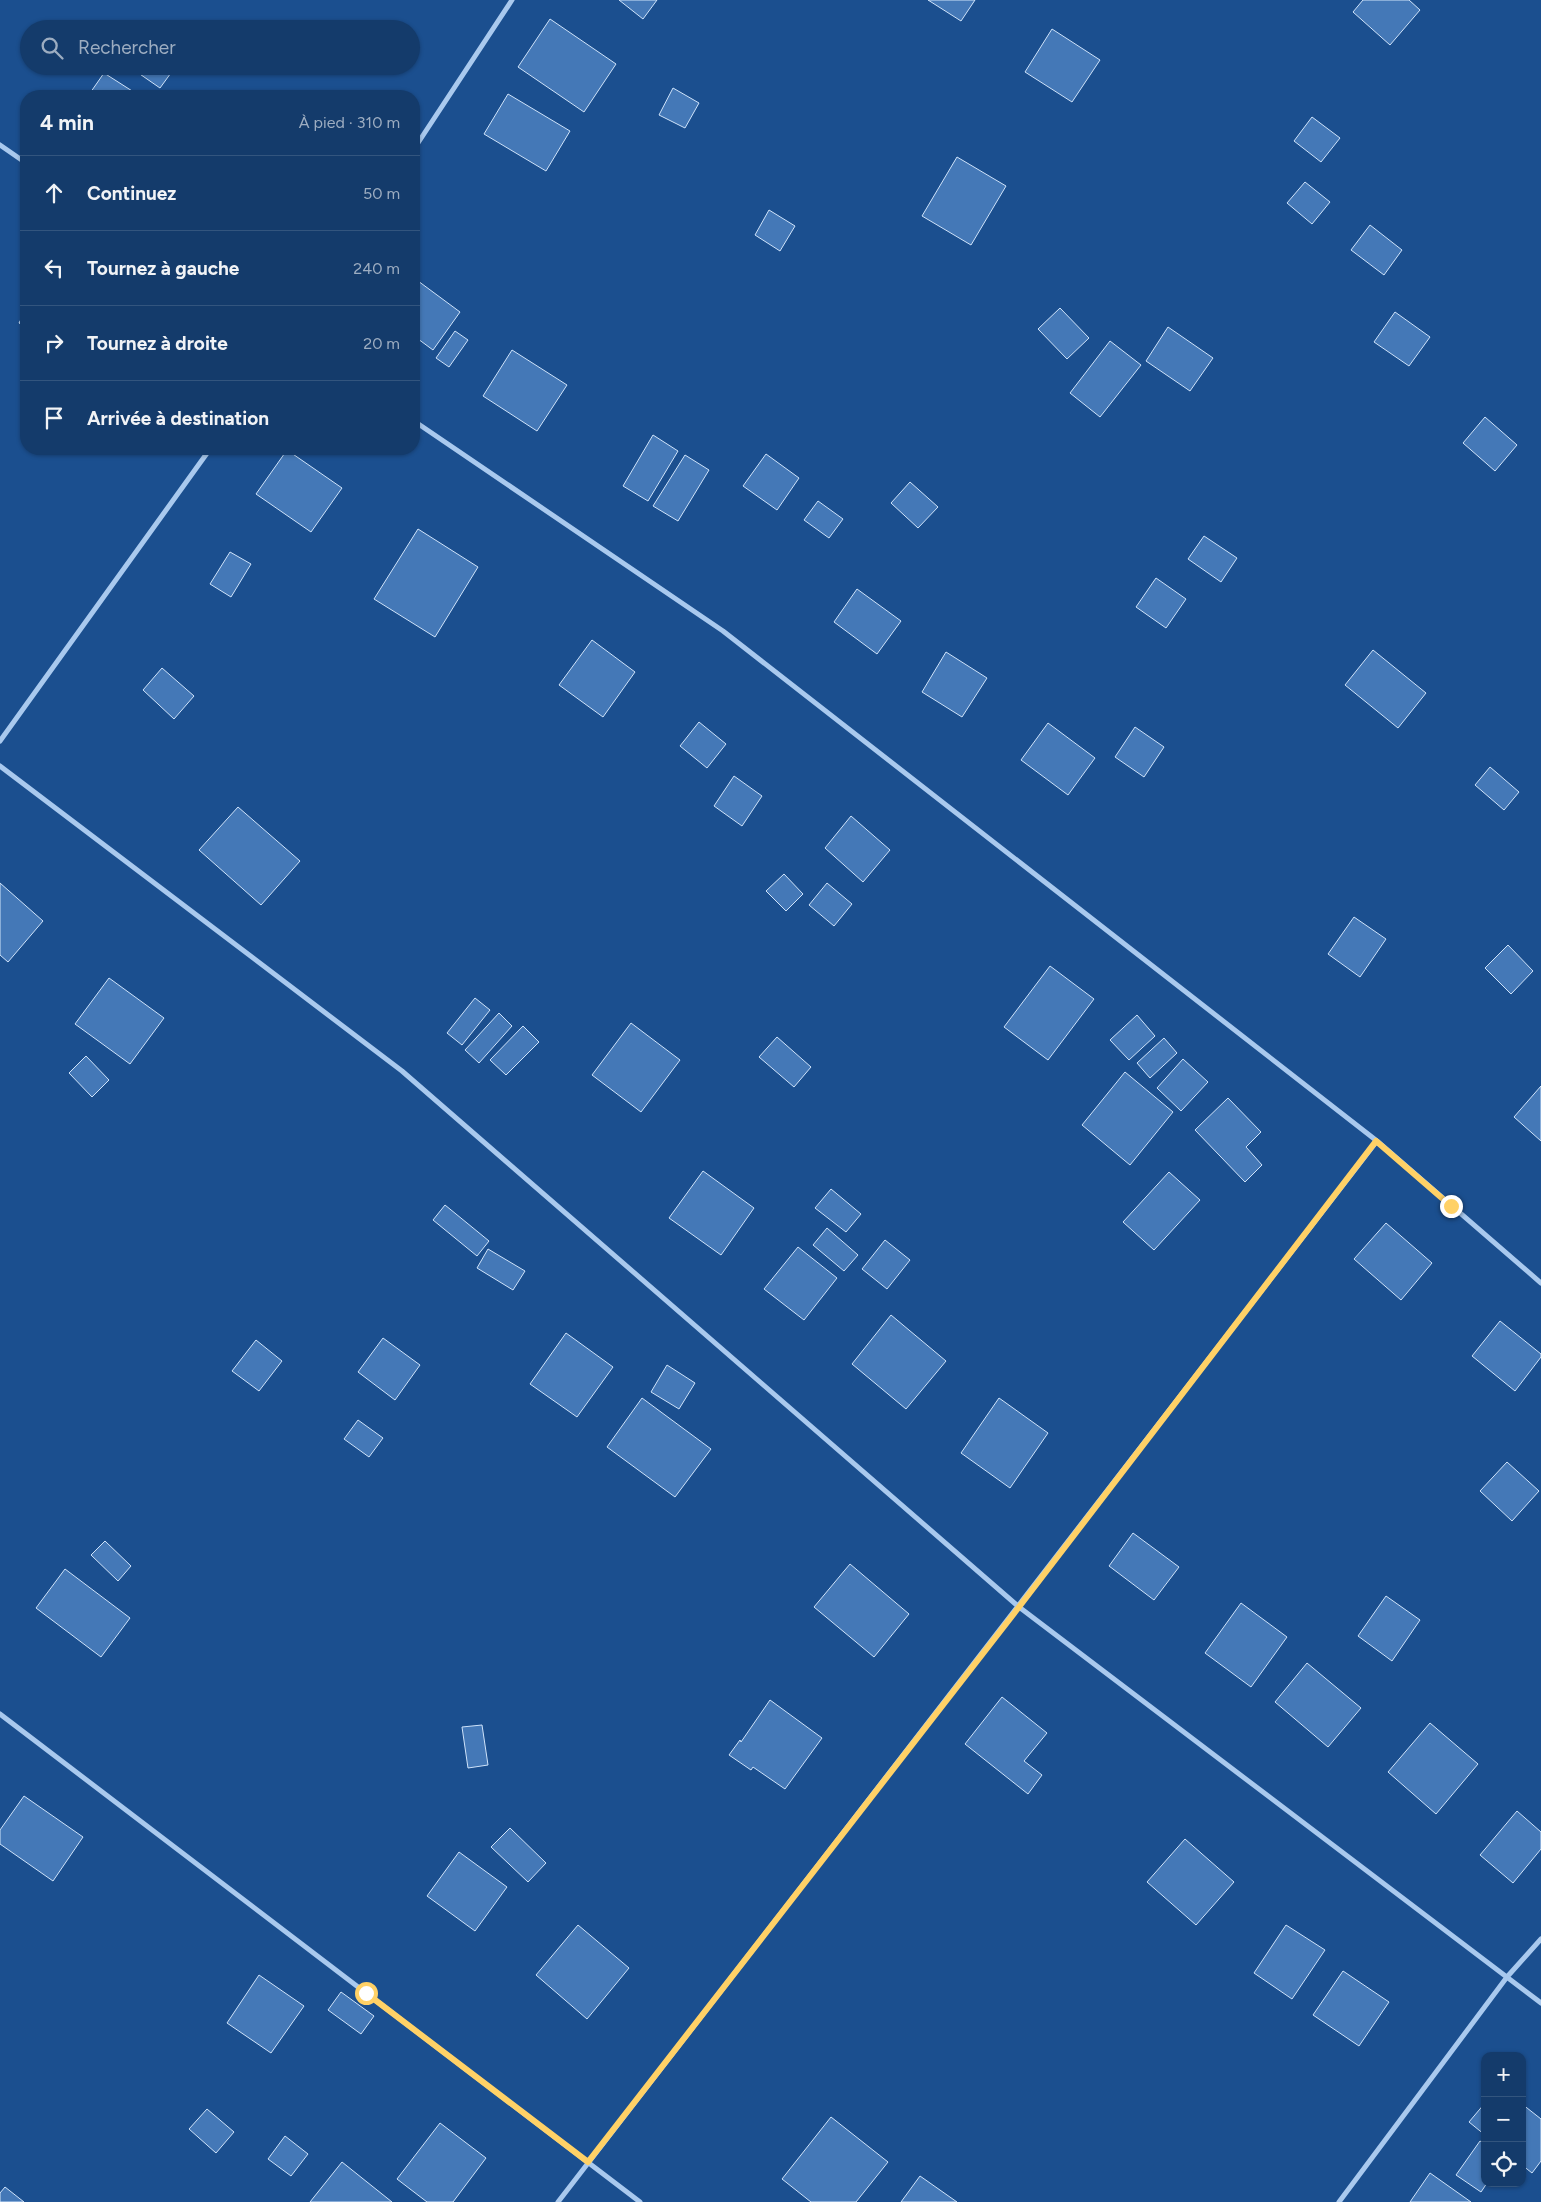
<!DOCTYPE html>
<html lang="fr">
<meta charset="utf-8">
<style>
:root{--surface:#143b6b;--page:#214673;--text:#f1f3f6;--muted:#9dadc1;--line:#33557e}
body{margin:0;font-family:Figtree,sans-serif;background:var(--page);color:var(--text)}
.controls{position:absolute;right:15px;bottom:15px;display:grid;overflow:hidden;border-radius:10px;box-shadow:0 1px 4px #0004}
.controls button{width:45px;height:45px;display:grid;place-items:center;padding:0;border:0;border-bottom:1px solid var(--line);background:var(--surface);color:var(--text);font:25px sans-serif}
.stop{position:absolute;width:15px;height:15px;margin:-11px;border:4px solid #ffd166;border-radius:50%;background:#fff}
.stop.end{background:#ffd166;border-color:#fff;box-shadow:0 1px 5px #0008}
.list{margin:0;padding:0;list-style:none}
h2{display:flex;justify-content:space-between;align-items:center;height:65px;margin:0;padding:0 20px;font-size:21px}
h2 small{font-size:16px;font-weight:400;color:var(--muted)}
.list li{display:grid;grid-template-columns:32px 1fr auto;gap:15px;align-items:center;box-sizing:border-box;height:75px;padding:0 20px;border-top:1px solid var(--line)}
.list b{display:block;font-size:19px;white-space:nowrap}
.list em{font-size:16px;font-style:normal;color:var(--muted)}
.icon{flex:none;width:28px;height:28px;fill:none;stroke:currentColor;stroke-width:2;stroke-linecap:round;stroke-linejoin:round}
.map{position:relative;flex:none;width:1541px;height:2202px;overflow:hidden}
.search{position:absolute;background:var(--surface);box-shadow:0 1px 4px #0004;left:20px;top:20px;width:400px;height:55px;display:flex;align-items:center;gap:12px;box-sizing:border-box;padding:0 18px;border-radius:28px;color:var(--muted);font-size:19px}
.panel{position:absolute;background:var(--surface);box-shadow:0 1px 4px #0004;left:20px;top:90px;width:400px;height:365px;border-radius:20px}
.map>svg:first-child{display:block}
.building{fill:#4478b7;stroke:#cfe3fa}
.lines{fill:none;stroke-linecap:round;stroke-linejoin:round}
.street{stroke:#a9c9ee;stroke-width:5}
.route{stroke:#ffd166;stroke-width:6}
</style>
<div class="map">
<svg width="1541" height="2202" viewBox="0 0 1541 2202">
<rect width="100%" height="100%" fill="#1b4f8f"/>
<path class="building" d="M619,0h38l-14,19z
M928,0h47l-14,21z
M1363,0h46l11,10 -30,35 -37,-33z
M550,19l66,45 -32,48 -66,-45z
M1052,29l48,31 -28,42 -47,-30z
M137,66h39l-16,22 -26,-18z
M104,73l36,23h-52z
M673,88l26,15 -14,25 -26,-13z
M508,94l62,37 -24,40 -62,-37z
M1312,117l28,21 -19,24 -27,-21z
M957,157l49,29 -35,59 -49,-29z
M1305,182l25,20 -18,22 -25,-21z
M769,210l26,16 -15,25 -25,-16z
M1370,225l32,25 -18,25 -33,-25z
M414,278l46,34 -27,38 -19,-14z
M1060,308l29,30 -22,21 -29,-30z
M26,310v17l-7,-4z
M1395,312l35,25 -21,29 -35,-24z
M1168,327l45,31 -23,33 -44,-30z
M455,331l13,9 -19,27 -13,-9z
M1110,341l31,24 -41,52 -30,-24z
M512,350l55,35 -30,46 -54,-35z
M1485,417l32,28 -22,26 -32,-28z
M653,435l25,16 -30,50 -25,-15z
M287,450l55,38 -31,44 -55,-38z
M766,454l33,24 -22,32 -34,-24z
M685,455l24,15 -31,51 -25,-15z
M910,482l28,25 -20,21 -27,-25z
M818,501l25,18 -14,19 -25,-18z
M418,529l60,38 -43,70 -61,-38z
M1204,536l33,22 -16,24 -33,-23z
M230,552l21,12 -20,33 -21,-13z
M1156,578l30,21 -20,29 -30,-21z
M857,589l44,32 -24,33 -43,-32z
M592,640l43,32 -32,45 -44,-32z
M1373,650l53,43 -28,35 -53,-43z
M946,652l41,26 -25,39 -40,-25z
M162,668l32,28 -20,23 -31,-29z
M699,722l27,22 -19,24 -27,-22z
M1048,723l47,35 -27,37 -47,-35z
M1135,727l29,20 -20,30 -29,-20z
M1490,767l29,25 -15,18 -29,-25z
M734,776l28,20 -20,30 -28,-20z
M238,807l62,54 -39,44 -62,-55z
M851,816l39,34 -27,32 -38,-34z
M784,874l19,20 -17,17 -20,-20z
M0,883l43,38 -35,41 -8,-7z
M827,883l25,21 -18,22 -25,-21z
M1354,917l32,22 -26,38 -32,-23z
M1508,945l25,26 -22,23 -26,-26z
M1050,966l44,33 -46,61 -44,-33z
M109,978l55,40 -34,46 -55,-40z
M475,998l15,12 -28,35 -15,-12z
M499,1013l13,13 -33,37 -14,-13z
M1137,1015l18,21 -26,24 -19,-20z
M631,1023l49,37 -39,52 -49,-37z
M523,1026l16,16 -33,33 -16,-15z
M777,1037l34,30 -17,20 -35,-30z
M1164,1038l13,15 -27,25 -13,-15z
M86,1056l23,24 -17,17 -23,-24z
M1183,1059l25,23 -27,29 -24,-23z
M1125,1072l48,40 -43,53 -48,-40z
M1541,1086v55l-27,-24z
M1228,1098l33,34 -15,15 16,18 -17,17 -50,-52z
M703,1171l51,37 -33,47 -52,-37z
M1169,1172l31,28 -46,50 -31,-28z
M831,1189l30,25 -15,18 -31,-24z
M445,1205l44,36 -12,15 -44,-36z
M1386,1223l46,40 -31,37 -47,-41z
M827,1228l31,27 -14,16 -31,-26z
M885,1240l25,20 -23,29 -25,-20z
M798,1247l39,31 -33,42 -40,-31z
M488,1249l37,22 -12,19 -36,-22z
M891,1315l55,46 -40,48 -54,-45z
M1500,1321l41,33v3l-26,34 -43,-35z
M566,1333l47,34 -36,50 -47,-33z
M383,1338l37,27 -25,35 -37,-28z
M256,1340l26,21 -23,30 -27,-20z
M667,1365l28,18 -16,26 -28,-17z
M642,1398l69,51 -36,48 -68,-50z
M999,1398l49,35 -38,55 -49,-35z
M358,1420l25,18 -14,19 -25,-18z
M1507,1462l32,29 -27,30 -32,-30z
M1133,1533l46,34 -25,33 -45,-34z
M105,1541l26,25 -13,15 -27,-26z
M850,1564l59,50 -35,43 -60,-50z
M65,1569l65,49 -29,39 -65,-49z
M1386,1596l34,24 -28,41 -34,-25z
M1241,1603l46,34 -36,50 -46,-34z
M1307,1663l54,45 -33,39 -53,-45z
M1002,1697l45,36 -23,28 18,14 -14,19 -63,-50z
M770,1700l52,38 -37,51 -32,-22 -2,3 -22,-15 11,-15 1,2z
M1430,1723l48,41 -42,50 -48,-42z
M482,1725l6,40 -20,3 -6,-41z
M24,1796l59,41 -30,44 -53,-37v-14z
M1517,1811l24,21v17l-28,34 -33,-28z
M510,1828l36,35 -18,19 -37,-35z
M1185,1839l49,43 -38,43 -49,-43z
M459,1852l48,35 -32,44 -48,-35z
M578,1925l51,43 -42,51 -51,-44z
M1286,1925l39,25 -33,49 -38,-26z
M1343,1971l46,31 -30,44 -46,-31z
M259,1975l45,31 -33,47 -44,-30z
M341,1992l33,24 -13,18 -33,-24z
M1485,2103v32l-16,-13z
M1522,2104l19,15v42l-9,12 -10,-8z
M207,2109l27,23 -18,21 -27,-24z
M831,2117l57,45 -32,40h-45l-29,-23z
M440,2123l46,35 -33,44h-26l-30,-23z
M285,2136l23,18 -17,22 -23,-17z
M1480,2141l5,3v39h2l-6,9 -25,-17z
M342,2162l50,40h-82z
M1430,2173l41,29h-61z
M920,2176l37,26h-56z
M5,2187l19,15h-24v-9z"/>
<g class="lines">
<path class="street" d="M0,145l26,18
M414,149l98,-149
M414,421l309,210 654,510 164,142
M0,741l210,-292
M0,766l402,305 617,536 522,396
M0,1714l640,488
M558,2202l819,-1061
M1339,2202l168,-225 34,-38"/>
</g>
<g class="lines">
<path class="route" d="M366,1993l222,169 431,-555 357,-466 75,65"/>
</g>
</svg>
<div class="controls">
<button>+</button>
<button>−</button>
<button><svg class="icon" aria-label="locate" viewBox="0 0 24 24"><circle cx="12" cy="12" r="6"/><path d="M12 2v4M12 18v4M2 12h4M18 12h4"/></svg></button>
</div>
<div class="stop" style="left:366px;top:1993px"></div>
<div class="stop end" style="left:1451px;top:1206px"></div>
<div class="search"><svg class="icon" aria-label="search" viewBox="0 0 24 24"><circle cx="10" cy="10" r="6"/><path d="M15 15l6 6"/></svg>Rechercher</div>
<section class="panel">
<h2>4 min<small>À pied · 310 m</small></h2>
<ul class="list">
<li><svg class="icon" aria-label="ahead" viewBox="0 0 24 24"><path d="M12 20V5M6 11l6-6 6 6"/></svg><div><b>Continuez</b></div><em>50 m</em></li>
<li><svg class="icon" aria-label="left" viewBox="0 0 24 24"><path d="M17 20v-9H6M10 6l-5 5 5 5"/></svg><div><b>Tournez à gauche</b></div><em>240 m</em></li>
<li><svg class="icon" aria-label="right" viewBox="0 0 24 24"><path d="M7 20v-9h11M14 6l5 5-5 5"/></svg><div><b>Tournez à droite</b></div><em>20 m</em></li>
<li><svg class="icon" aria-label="arrive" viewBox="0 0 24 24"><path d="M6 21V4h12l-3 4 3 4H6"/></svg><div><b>Arrivée à destination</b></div></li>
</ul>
</section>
</div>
